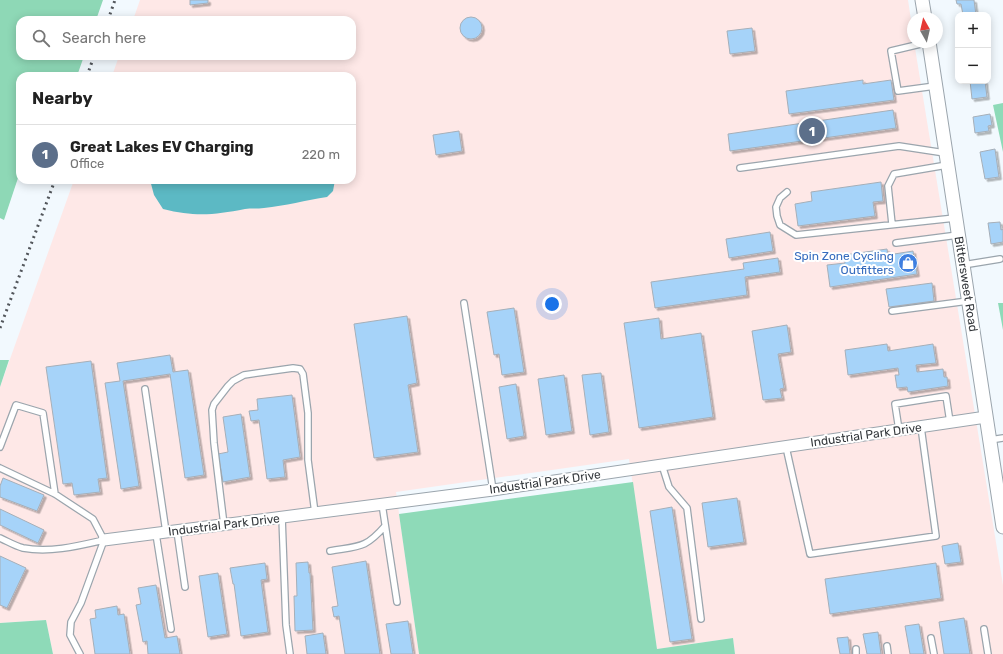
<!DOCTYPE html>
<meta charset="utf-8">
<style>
:root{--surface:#fff;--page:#f6f6f6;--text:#222;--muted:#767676;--line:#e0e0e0;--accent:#7c3aed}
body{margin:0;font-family:Rubik,sans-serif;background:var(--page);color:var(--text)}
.controls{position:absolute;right:12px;top:12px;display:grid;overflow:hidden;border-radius:8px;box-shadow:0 2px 10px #0003}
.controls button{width:36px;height:36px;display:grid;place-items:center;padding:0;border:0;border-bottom:1px solid var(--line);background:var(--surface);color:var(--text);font:20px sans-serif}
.compass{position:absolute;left:907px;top:12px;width:36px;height:36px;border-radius:50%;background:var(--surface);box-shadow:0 2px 10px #0003;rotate:352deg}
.you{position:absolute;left:552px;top:304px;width:14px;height:14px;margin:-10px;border:3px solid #fff;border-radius:50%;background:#1a73e8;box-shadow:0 0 0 6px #1a73e833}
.badge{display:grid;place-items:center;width:26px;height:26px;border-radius:50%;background:var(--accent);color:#fff;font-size:13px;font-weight:700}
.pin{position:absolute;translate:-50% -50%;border:2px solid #fff;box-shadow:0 1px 4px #0006}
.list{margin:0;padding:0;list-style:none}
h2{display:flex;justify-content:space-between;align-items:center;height:52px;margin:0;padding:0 16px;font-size:17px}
h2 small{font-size:13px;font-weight:400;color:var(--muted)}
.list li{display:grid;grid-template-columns:26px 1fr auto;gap:12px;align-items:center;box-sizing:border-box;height:60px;padding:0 16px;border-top:1px solid var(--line)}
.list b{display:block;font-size:15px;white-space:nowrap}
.list p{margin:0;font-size:13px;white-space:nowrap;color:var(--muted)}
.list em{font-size:13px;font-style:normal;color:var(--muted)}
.icon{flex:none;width:22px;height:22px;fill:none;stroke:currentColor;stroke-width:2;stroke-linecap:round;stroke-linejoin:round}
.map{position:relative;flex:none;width:1003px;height:654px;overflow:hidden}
.search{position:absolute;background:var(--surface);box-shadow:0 2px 10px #0003;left:16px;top:16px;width:340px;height:44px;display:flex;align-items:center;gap:10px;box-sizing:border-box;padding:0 14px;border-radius:12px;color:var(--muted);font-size:15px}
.panel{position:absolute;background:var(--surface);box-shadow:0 2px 10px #0003;left:16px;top:72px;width:340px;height:112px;border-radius:12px}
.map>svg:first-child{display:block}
.industrial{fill:#fee8e7}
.green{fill:#8ed8b6}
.forest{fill:#8edab8}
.water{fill:#5cb9c4}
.building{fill:#a6d3f9;stroke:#a6afb8;filter:url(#shadow)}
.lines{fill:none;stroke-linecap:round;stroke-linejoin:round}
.service-casing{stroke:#9ba5ad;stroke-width:8}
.minor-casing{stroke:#9ba5ad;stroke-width:13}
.tertiary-casing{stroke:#9ba5ad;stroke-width:15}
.service{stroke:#fff;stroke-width:5.5}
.minor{stroke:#fff;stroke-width:11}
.tertiary{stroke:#fff;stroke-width:13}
.rail{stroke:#52565b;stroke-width:3;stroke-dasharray:2 4;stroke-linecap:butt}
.labels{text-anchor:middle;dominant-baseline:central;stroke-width:4;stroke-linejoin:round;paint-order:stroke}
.shop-label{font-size:12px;fill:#366cbe;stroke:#fff;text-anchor:end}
.street-label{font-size:12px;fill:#33373b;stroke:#fff}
</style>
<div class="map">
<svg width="1003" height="654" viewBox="0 0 1003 654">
<defs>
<filter id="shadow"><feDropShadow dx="2.5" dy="2.5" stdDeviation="0" flood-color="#0004"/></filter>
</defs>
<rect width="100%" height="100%" fill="#f2f9fe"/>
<path class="industrial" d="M140,0h768l5,33v9h1l89,543v69h-268l-2,-16 -76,11 -28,-190 -233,33 23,162h-366l-7,-34 -46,3v-236l74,-207h278v-104h-240l7,-20h233v-36h-219z"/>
<path class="green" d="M0,0h103l-7,20h-76v36h64l-7,20h-57v103l-2,-1 -14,42 -4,-2z"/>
<path class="forest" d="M1003,103v49l-10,-47z
M998,303h5v27z
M0,360h9l-9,27z
M633,482l24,167 76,-11 2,16h-316l-20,-140z
M46,620l7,34h-53v-31z"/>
<path class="water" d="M150,180h185l-2,11 -6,6c-21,3 -42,9 -63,11 -7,1 -13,0 -19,1 -31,6 -50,8 -82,0l-9,-14z"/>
<path class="building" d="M190,0h18v3l-18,2z
M956,0h18l2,15h-13l-2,-11h-4z
M460 28a11 11 0 1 1 22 0a11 11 0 1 1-22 0Z
M752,28l3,23 -25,3 -3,-23z
M863,80v4l28,-4 3,20 -105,14 -3,-23z
M970,81h15l2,16 -15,2z
M893,110l3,18 -166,23 -2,-17z
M990,114l2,11 -4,1 1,5 -14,2 -2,-16z
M459,131l3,20 -26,4 -3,-20z
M995,149l4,28 -14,2 -5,-27z
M881,182l2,19 -10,1 2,14 -77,10 -3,-22 17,-3 -1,-9z
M1000,222l1,8 2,-1v13l-12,2 -3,-21z
M770,232l3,19 -44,7 -3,-19z
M887,249l1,6 25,-4 4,23 -87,13 -3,-22 18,-2 -1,-8z
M778,258l2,14 -35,5 2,18 -92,13 -4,-26 93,-13 -1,-6z
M932,283l2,18 -45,6 -3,-18z
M514,308l10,64 -22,3 -3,-21 -5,1 -7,-43z
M407,316l10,67 -9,2 10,67 -44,6 -20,-134z
M659,318l2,21 40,-6 12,84 -74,11 -15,-105z
M787,325l4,27 -13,2 6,34 -4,1 2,9 -19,2 -11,-69z
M887,344l1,7 45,-7 3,19 -20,2 1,7 26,-3 1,8h3l1,9 -40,6 -1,-5 -10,1 -2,-13h4l-1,-7 -50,7 -3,-25z
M170,355l3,17 15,-2 16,105 -19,3 -15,-104 -47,7 16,105 -18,3 -16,-106 15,-2 -3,-18z
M91,361l16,117 -9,1 2,13 -26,3 -2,-12 -9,1 -17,-117z
M601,373l8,59 -19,3 -8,-60z
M564,375l8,56 -26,4 -8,-56z
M516,384l8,52 -17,3 -8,-52z
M292,395l8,62 -17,3 2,17 -18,2 -8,-59 -8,1 -2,-10 9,-1 -1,-11z
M241,414l9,63 -27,5 -5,-28 10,-2 -5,-35z
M3,478l41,17 -7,16 -37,-14v-11z
M737,498l7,44 -36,5 -6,-44z
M672,507l20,132 -22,3 -20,-131z
M0,509l44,21 -6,13 -38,-18z
M958,543l3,19 -16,2 -3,-18z
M0,556l26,12 -19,40 -7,-3z
M366,561l14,93h-35l-6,-38 -5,1 -2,-10 6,-1 -6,-39z
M308,562l1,11h1l3,57 -18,1 -1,-35h3l-1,-33z
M265,563l2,16 -6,1 7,52 -27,4 -7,-52h-1l-3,-16z
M936,563l5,35 -111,16 -5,-35z
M218,573l9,61 -19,3 -9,-61z
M156,585l9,53 12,-2 3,18h-32l-1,-13 -4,1 -7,-37 5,-1 -3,-16z
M117,606l1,9 6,-1 6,40h-35l-5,-35 6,-1 -1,-8z
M964,618l6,36h-26l-5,-32z
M408,621l5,33h-22l-5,-30z
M919,624l5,30h-14l-5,-28z
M878,632l3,22h-14l-4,-20z
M323,633l3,21h-19l-2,-18z
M848,637l2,17h-10l-3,-16z"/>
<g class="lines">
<defs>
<path id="service" d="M929,42l-38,9 7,40 37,-5
M740,168l159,-22 46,7
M787,192l-7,6 -4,9 1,9 3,9 16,10 159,-17
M892,224l-4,-38 6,-12 53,-9
M896,243l62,-8
M963,265l37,-6
M464,303l29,187
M892,311l76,-10
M145,389l21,143
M899,430l-4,-26 51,-8 4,26
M990,440l13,-2
M0,447l16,-42 27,8 12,81
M786,447l24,107 126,-18 -15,-109
M662,465l7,22 18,21 14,111
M0,468l55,26 38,25 11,21 -23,63 -10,19 -1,13 10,19
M382,504l15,98
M282,517l4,108 4,29
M224,525l-10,-82 -2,-33 2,-6 14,-18 5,-5 11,-6 49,-7 7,1 3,5 5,39v47l7,53
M177,531l8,56
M156,534l15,95
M0,538c7,3 15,8 23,10 27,5 55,-2 81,-8
M330,551c29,-5 35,-2 55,-25
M984,629l4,25
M931,638l3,16
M887,646l1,8
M856,649v5"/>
<path id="minor" d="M104,540l389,-50 493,-73"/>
<path id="tertiary" d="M922,0l3,18
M929,42l74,485"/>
</defs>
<use href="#service" class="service-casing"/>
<use href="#minor" class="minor-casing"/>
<use href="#tertiary" class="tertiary-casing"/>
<use href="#service" class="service"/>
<use href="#minor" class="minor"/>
<use href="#tertiary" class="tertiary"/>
<path class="rail" d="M108,20l7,-20
M87,76l7,-20
M0,328l55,-148"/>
</g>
<defs>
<symbol id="shop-disc" viewBox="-11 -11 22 22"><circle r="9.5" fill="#3f7fe0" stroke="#fff"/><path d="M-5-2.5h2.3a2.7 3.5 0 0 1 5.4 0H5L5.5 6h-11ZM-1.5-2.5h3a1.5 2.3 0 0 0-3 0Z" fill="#fff"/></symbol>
</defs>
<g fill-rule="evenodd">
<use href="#shop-disc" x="897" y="252" width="22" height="22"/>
</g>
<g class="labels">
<g class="shop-label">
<text x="894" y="256">Spin Zone Cycling<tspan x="894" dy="14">Outfitters</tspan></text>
</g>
<g class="street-label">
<text transform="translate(966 284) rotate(81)">Bittersweet Road</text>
<text transform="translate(866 435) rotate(-8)">Industrial Park Drive</text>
<text transform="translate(545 482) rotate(-8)">Industrial Park Drive</text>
<text transform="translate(224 525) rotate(-7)">Industrial Park Drive</text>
</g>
</g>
</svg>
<div class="controls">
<button>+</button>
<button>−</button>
</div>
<svg class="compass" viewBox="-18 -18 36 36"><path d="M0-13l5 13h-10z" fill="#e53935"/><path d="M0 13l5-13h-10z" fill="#767676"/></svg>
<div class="you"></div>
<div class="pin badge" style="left:812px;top:131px;background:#5c6f8a">1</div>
<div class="search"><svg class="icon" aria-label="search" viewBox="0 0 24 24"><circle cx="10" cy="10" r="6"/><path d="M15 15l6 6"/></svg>Search here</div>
<section class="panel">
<h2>Nearby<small></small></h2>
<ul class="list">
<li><span class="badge" style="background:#5c6f8a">1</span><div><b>Great Lakes EV Charging</b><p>Office</p></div><em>220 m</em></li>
</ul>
</section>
</div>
